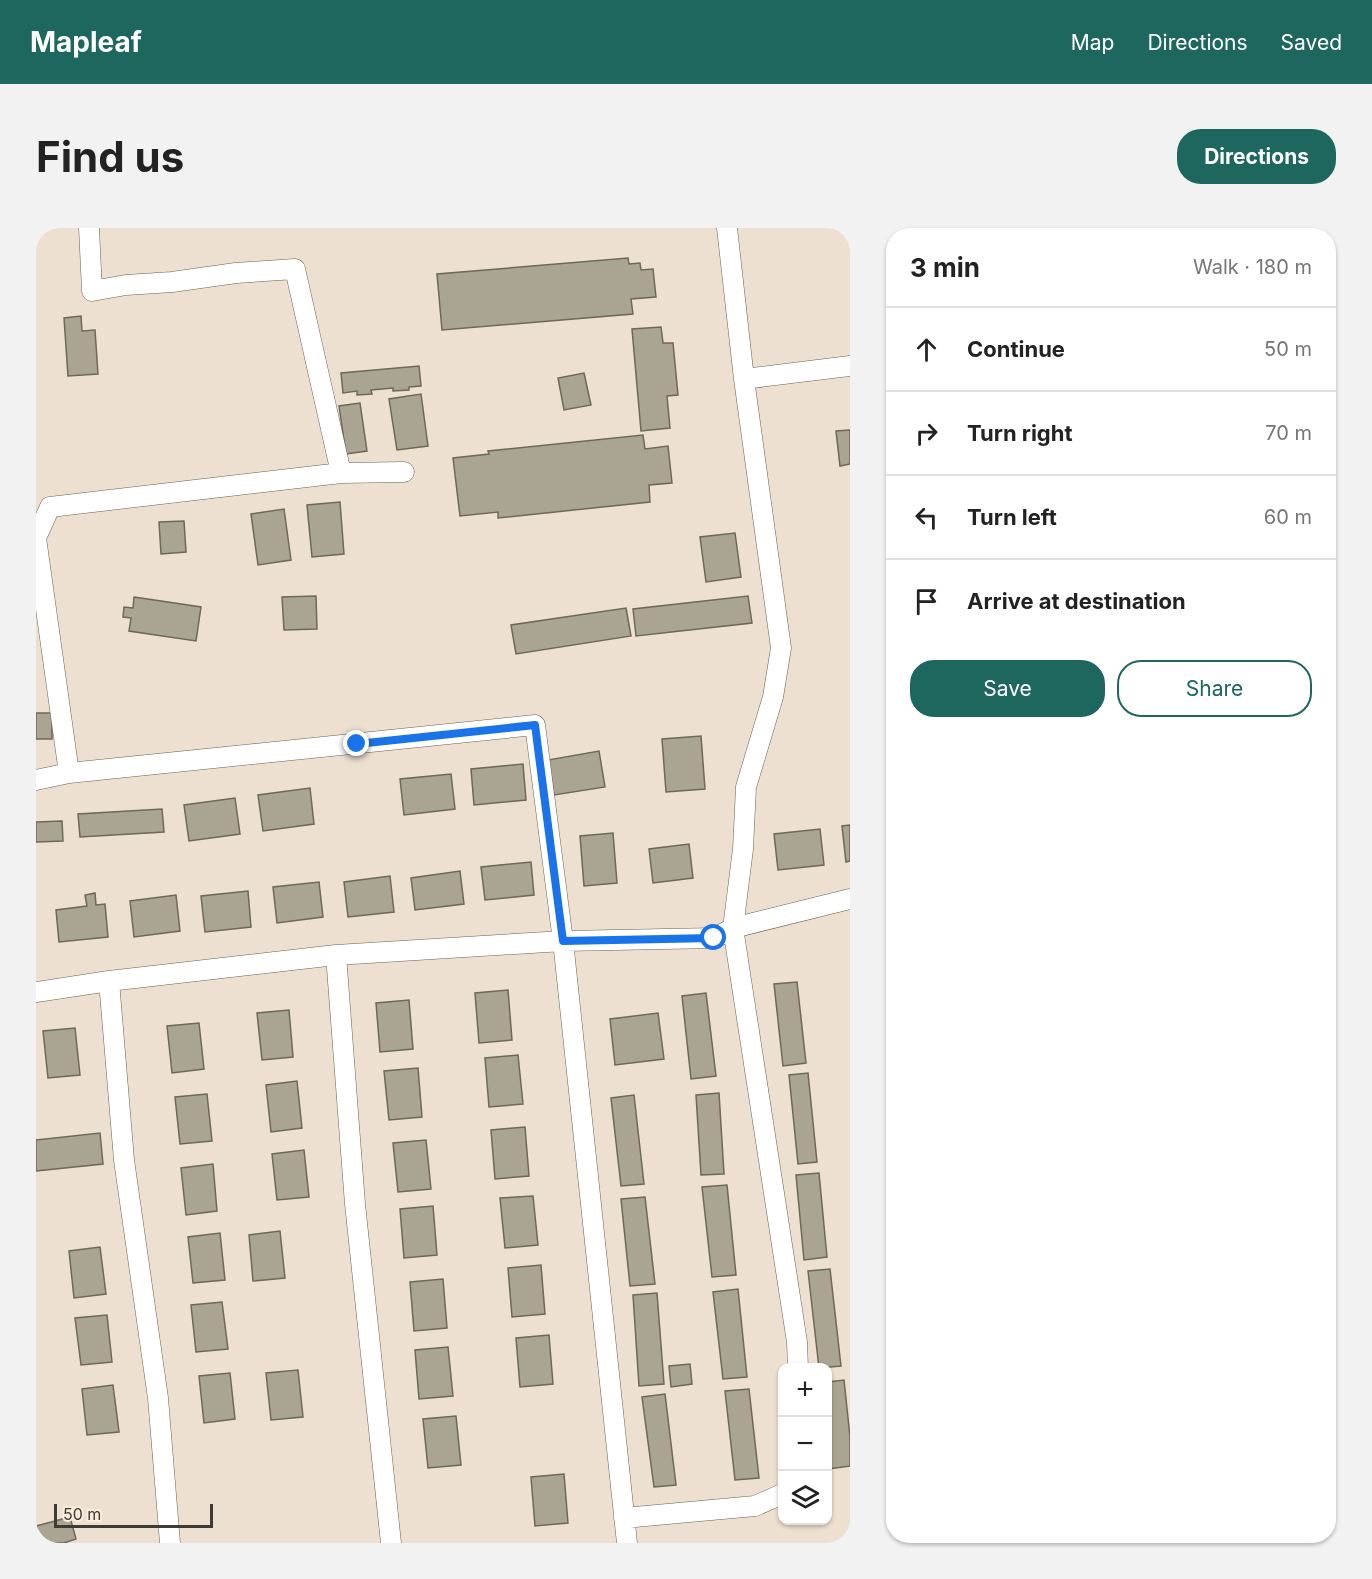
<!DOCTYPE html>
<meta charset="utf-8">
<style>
:root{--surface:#fff;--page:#f2f2f2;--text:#222;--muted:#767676;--line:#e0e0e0;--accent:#1d675f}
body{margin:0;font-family:Inter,sans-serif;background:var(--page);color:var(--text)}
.controls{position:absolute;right:18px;bottom:18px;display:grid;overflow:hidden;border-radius:12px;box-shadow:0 2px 4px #0004}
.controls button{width:54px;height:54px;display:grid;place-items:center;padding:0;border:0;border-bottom:2px solid var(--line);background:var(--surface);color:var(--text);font:30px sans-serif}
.scale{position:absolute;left:18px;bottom:15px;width:159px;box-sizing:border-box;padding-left:6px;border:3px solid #3f3a34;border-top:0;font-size:16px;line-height:21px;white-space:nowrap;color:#3f3a34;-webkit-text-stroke:4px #fbeddd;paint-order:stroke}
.stop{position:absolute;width:18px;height:18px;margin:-14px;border:4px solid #1a73e8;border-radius:50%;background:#fff}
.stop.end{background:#1a73e8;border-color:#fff;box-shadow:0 2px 6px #0008}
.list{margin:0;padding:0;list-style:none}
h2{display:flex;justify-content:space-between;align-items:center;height:78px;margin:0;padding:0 24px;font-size:26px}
h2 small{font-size:20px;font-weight:400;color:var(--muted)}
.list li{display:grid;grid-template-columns:39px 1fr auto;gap:18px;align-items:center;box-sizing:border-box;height:84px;padding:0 24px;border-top:2px solid var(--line)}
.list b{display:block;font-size:22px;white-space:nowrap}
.list em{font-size:20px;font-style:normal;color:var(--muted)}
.actions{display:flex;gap:12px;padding:18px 24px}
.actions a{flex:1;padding:14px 0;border:2px solid var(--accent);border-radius:24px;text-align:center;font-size:21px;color:var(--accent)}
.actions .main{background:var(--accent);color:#fff}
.icon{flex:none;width:33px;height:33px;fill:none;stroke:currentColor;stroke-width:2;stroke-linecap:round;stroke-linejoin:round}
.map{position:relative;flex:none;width:814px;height:1315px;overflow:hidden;border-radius:24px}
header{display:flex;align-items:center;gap:36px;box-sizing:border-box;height:84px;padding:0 30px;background:var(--accent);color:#fff}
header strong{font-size:28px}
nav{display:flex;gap:33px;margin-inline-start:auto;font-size:21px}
.intro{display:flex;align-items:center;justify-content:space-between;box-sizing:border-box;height:144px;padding:0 36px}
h1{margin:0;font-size:42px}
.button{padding:15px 27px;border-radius:24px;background:var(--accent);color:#fff;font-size:21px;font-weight:700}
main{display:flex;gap:36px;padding:0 36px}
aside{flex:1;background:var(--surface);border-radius:24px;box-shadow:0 2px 4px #0004}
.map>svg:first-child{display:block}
.building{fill:#aaa593;stroke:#6d6857;stroke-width:1.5}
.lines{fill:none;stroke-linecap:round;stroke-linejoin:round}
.minor-casing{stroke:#6c6052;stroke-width:21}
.minor{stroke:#fff;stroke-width:20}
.route{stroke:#1a73e8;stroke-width:8}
</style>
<header>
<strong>Mapleaf</strong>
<nav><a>Map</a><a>Directions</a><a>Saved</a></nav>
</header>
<div class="intro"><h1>Find us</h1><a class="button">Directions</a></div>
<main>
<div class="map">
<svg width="814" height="1315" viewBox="0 0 814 1315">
<rect width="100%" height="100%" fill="#eee0d0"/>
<path class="building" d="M592,30l1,6 11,-1 1,7 12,-1 3,28 -25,2 2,15 -191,16 -5,-56z
M45,88l1,15 13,-1 3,44 -30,2 -4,-58z
M625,99l2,16h10l5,52 -11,1 3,32 -29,3 -9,-102z
M383,138l2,20 -12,1v3l-16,1v-3l-22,2 1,4 -15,1v-4l-14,2 -2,-20z
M548,145l7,32 -27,5 -6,-32z
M385,166l7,52 -31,4 -8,-51z
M324,175l7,48 -21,3 -7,-48z
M814,202v34l-10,2 -4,-35z
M607,207l2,14 23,-3 4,37 -23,2 1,17 -152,16v-6l-38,4 -7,-58 36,-4 -1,-3z
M304,274l4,52 -32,3 -5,-52z
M248,281l7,51 -33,5 -7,-51z
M148,293l2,31 -25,2 -2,-32z
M699,305l6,44 -35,5 -6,-45z
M280,368l1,33 -33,1 -2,-33z
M712,368l4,27 -116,13 -3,-27z
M98,369l67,10 -5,34 -67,-10 2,-13 -8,-1 1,-10 9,1z
M590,380l5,28 -115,18 -5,-29z
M0,485h16v26h-16z
M665,508l4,53 -39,3 -4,-53z
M563,523l6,36 -51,8 -6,-35z
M487,536l3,36 -52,5 -3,-36z
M415,546l4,35 -51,6 -4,-36z
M274,560l4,36 -51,7 -5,-36z
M199,570l5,36 -51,7 -5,-36z
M126,581l2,23 -84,5 -2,-23z
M26,593l1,20 -27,1v-20z
M814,597v36l-4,1 -4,-36z
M784,601l4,36 -46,5 -4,-36z
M577,605l4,50 -33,3 -4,-50z
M653,616l4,34 -40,5 -4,-34z
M495,634l3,33 -49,5 -4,-33z
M424,643l4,33 -49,6 -4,-32z
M354,648l4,36 -46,5 -4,-35z
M283,654l4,35 -46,6 -4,-36z
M212,663l3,36 -46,5 -4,-36z
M59,665l1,12 9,-1 3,33 -49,5 -3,-32 31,-4 -2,-11z
M140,667l4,36 -46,6 -4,-36z
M761,754l9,81 -23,3 -9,-82z
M472,762l4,50 -33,3 -4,-50z
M670,765l10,83 -25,3 -9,-83z
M373,772l4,49 -33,3 -4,-49z
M253,782l4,47 -31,3 -5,-47z
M622,785l6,46 -49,6 -5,-46z
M163,795l5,46 -32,4 -5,-47z
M39,800l5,47 -32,3 -5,-47z
M482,827l5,49 -34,3 -4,-49z
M382,840l4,49 -33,3 -5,-49z
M772,845l9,89 -19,2 -9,-89z
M261,853l5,47 -31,4 -5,-47z
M683,865l5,81 -23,1 -5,-80z
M171,866l5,47 -32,3 -5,-47z
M598,867l10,89 -23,2 -10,-88z
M489,899l4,49 -34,3 -4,-49z
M64,905l3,31 -67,7v-31z
M390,912l5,49 -33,3 -5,-49z
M268,922l5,47 -32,3 -5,-46z
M177,936l4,47 -31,4 -5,-47z
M783,945l8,84 -23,3 -8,-85z
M691,957l9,90 -24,2 -10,-90z
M497,968l5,49 -33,3 -5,-50z
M609,969l10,87 -25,2 -9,-87z
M397,978l4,49 -33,3 -4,-49z
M244,1003l5,47 -32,3 -4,-46z
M184,1005l5,47 -32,3 -5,-46z
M64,1019l6,47 -32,4 -5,-47z
M505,1037l4,49 -33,3 -4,-49z
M794,1041l11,97 -22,2 -11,-97z
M407,1051l4,49 -33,3 -4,-49z
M702,1061l9,88 -24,2 -10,-87z
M621,1065l7,91 -25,2 -6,-91z
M186,1074l6,47 -32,3 -5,-47z
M71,1087l5,47 -31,3 -6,-47z
M513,1107l4,49 -33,3 -4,-49z
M412,1119l5,49 -34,3 -4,-49z
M654,1136l2,20 -21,3 -2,-21z
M262,1142l5,47 -32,3 -5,-47z
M194,1145l5,46 -31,4 -5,-47z
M808,1152l6,57v29l-21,3 -1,-87z
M77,1157l6,47 -32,3 -5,-46z
M713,1161l10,89 -24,2 -10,-89z
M629,1166l11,91 -22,2 -12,-90z
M420,1188l5,49 -33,3 -5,-49z
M528,1246l4,49 -33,3 -4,-49z
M34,1289l6,22 -12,4h-23l-5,-17z"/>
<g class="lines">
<defs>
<path id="minor" d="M53,0l3,63 34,-6 46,-3 64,-9 59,-4 46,204
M708,151l106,-13
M33,545l-33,-235 14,-31 291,-34 63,-1
M0,552l33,-7 466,-48 28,216 64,602
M300,727l19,249 36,339
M73,753l15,179 34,238 12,145
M0,764l73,-11 227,-26 227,-14 152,-3 18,-10 10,-79 3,-62 27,-90 8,-49 -37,-269 -17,-151
M762,1140l-1,-26 -64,-414 117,-29
M588,1290l131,-12 27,-12"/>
</defs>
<use href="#minor" class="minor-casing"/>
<use href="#minor" class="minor"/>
</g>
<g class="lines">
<path class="route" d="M321,516l178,-19 28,216 151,-3"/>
</g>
</svg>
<div class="controls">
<button>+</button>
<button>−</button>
<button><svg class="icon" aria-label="layers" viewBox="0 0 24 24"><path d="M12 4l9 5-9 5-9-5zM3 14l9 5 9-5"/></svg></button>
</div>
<div class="scale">50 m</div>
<div class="stop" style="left:678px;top:710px"></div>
<div class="stop end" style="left:321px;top:516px"></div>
</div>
<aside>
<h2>3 min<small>Walk · 180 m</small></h2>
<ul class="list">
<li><svg class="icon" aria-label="ahead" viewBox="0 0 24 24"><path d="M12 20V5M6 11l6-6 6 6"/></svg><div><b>Continue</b></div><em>50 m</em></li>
<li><svg class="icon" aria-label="right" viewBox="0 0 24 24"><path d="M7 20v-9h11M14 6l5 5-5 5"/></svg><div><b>Turn right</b></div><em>70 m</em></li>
<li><svg class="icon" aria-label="left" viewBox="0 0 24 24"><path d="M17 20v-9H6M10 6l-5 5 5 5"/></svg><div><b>Turn left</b></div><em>60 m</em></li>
<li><svg class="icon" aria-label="arrive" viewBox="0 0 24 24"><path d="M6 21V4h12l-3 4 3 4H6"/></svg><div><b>Arrive at destination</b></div></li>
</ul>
<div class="actions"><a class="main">Save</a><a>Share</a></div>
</aside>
</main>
